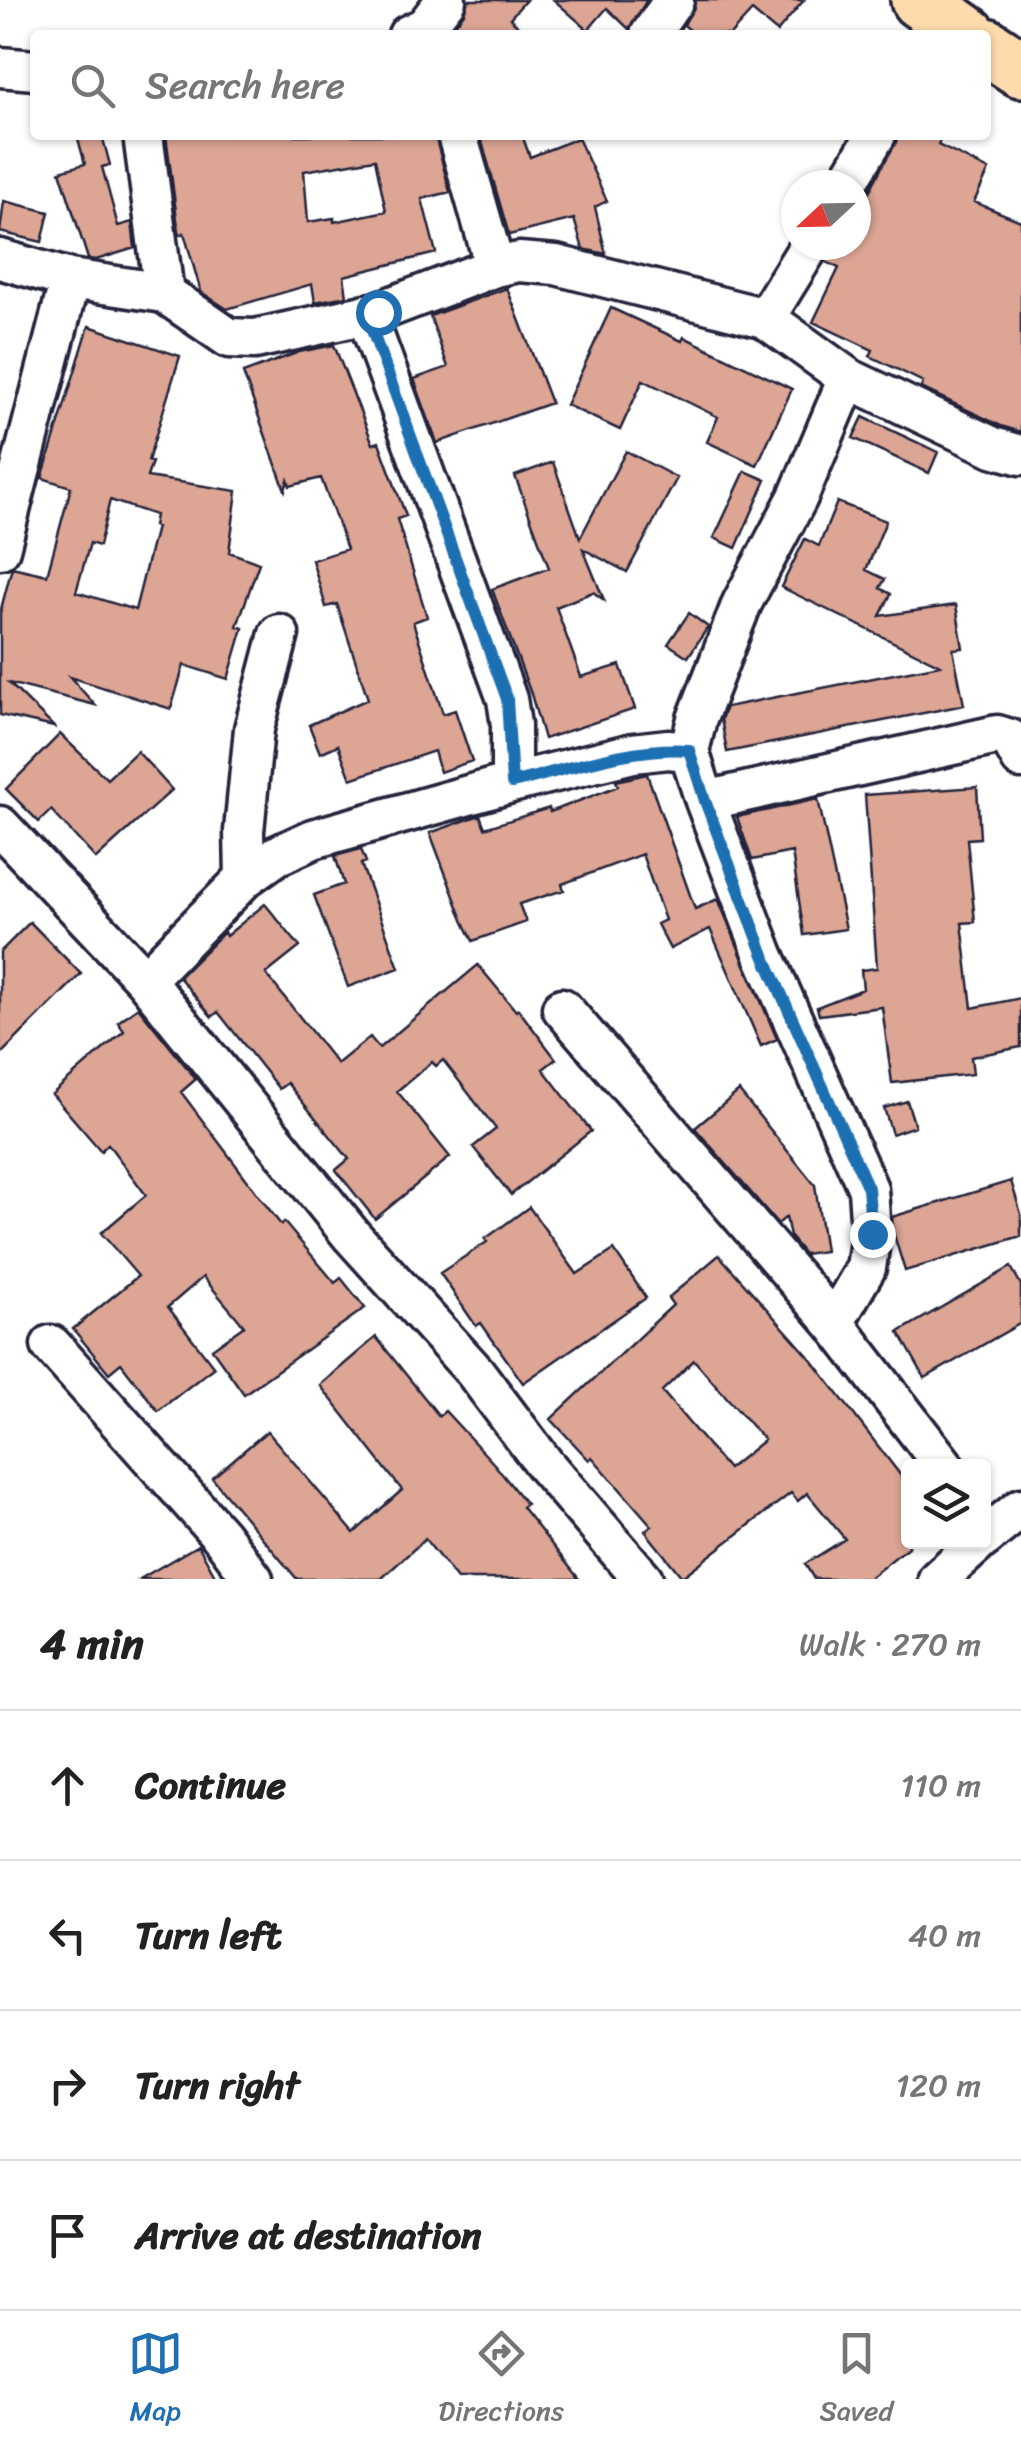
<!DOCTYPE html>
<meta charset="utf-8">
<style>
:root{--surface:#fff;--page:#f2f2f2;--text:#222;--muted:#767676;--line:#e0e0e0;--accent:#1f6fb2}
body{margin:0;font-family:Sriracha,sans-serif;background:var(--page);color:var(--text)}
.controls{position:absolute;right:30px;bottom:30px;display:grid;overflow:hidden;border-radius:10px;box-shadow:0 2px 8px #0004}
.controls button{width:90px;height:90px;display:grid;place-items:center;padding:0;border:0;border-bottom:2px solid var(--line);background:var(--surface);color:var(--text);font:50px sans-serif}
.compass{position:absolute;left:781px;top:170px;width:90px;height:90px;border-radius:50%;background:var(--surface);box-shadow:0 2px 8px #0004;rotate:248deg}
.stop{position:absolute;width:30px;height:30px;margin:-22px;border:8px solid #1f6fb2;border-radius:50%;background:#fff}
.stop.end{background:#1f6fb2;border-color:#fff;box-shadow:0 2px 10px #0008}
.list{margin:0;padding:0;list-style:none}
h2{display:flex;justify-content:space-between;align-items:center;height:130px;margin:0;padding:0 40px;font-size:42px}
h2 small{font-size:32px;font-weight:400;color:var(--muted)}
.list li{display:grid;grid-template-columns:65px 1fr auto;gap:30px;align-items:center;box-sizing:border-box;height:150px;padding:0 40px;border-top:2px solid var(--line)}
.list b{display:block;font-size:38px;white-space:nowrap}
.list em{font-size:32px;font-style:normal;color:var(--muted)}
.icon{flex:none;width:55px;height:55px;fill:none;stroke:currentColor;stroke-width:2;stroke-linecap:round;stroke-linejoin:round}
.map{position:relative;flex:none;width:1021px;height:1579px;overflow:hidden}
.search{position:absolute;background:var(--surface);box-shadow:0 2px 8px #0004;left:30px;right:30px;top:30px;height:110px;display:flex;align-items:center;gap:25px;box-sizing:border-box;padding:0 35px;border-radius:10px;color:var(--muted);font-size:38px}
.sheet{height:730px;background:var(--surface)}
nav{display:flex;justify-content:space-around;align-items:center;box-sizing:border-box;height:140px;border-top:2px solid var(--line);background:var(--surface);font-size:28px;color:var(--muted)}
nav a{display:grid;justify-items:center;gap:5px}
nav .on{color:var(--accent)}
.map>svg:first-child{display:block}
.building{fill:#dca594;stroke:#22223b;stroke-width:2.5;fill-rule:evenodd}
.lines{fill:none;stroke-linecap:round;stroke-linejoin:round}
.minor-casing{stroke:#22223b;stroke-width:45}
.highway-casing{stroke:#22223b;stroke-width:62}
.minor{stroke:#fff;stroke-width:38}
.highway{stroke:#fedbac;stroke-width:55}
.route{stroke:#1f6fb2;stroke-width:12}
</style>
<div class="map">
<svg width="1021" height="1579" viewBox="0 0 1021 1579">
<rect width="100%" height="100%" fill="#fff"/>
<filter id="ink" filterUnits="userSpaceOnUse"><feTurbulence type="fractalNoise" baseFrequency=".01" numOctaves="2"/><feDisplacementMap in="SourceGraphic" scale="20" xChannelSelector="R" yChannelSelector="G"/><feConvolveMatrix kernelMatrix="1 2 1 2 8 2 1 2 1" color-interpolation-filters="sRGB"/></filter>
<g filter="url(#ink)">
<path class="building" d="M468,0h58l-16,18 17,17h-62l-11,-9 10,-13z
M554,0h93l-18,29 -22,-21 -19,22z
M696,0h108l-27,32 -25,-21 -22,24h-35l-11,-10z
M77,135h25l8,30 -8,2 16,59 14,-4 3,26 -39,12 -8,-1 -28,-88 25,-7z
M166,135h269l15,57 -28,7 14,54 -92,23 3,20 -32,6 -3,-18 -85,25 -26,-17 -17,-59 -5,2zM375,159l11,52 -52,11v-4l-26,4 -4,-51z
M480,135h42l8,22 48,-19 29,63 -12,6 11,47 -23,-5 -9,-30 -65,16z
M898,135h44l-4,10 51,25 -15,32 47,19v211l-20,-6 -80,-38 2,-6 -53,-26 3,-6 -60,-28 26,-54 -13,-6 6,-16 24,-1v-27z
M4,201l45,11 -7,30 -42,-10z
M507,288l44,115 -114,40 -23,-64 34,-12 -18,-51z
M611,308l71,33 2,-4 108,52 -35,76 -50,-23 11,-25 -75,-37 -23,50 -54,-25z
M89,326l91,30 -32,105 4,1 -5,15 90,14 -8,61 30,11 -22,63 6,2 -15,51 -44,-14 -13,44 -101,-32 25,28 -86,-22 45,44 -54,-12v-102l12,-46 35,8 24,-88 -29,-9zM110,500l45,15 -2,11 3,1 -21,83 -59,-18 14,-49 9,3z
M334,345l39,99 6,-2 27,74 -9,3 30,98 -14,5 30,92 12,-4 17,51 -32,11 -6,-21 -83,28 -13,-34 -18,8 -11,-28 59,-26 -31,-95 -11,3 -14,-47 35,-11 -26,-71 -31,8 -2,-6 -3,10 -42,-117 56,-21z
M863,417l75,35 -9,21 -76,-35z
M626,451l51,27 -50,94 -44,-23 21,51 -11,-8 -37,15 25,70 39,-12 15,44 -91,30 -13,-45 -39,-105 57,-21 -34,-92 38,-14 27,76z
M745,471l21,9 -30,68 -22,-10z
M837,502l49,19 -20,49 19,9 -5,9 11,6 -11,22 76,-11 7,43 -10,1 11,56 -237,47 -6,-33 5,-12 214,-42 -159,-78 24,-48 14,7z
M689,613l19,14 -20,30 -20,-13z
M60,734l47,45 30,-28 35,39 -76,69 -45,-49 -12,12 -33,-33z
M647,774l48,135 23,-10 59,140 -16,7 -51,-117 -40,20 -13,-25 8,-4 -23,-66 -80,30 2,6 -45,14 7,18 -53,19 -10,-21 -33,-87 50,-18 5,13 64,-20 1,4 68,-26 -2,-5z
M977,787l3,51 -13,1 8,83 -13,1 10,85 49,-10v49l-50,10 2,17 -81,9 -10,-76 -63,8 -2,-8 46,-18 -2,-19 16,-2 -12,-173z
M818,799l28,130 -42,6 -12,-83 -40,8 -15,-43z
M361,849l5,13 -5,2 38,104 -51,19 -34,-92 30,-11 -9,-28z
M265,904l35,43 -34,27 71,90 33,-27 9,11 99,-83 38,46 2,-2 38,50 -13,10 48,62 -80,64 -38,-48 23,-18 -53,-69 -7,6 -4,-4 -35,29 53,66 -75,62 -39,-49 13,-11 -62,-76 -8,6 -61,-77 -6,5 -33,-40 45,-45 2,4z
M30,922l51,52 -81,81v-103z
M138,1007l58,72 -15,13 100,133 3,-3 51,61 6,-5 24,30 -121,86 -32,-45 32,-23 -41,-49 -35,30 46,60 -56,44 -37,-48 -12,10 -36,-44 65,-53 -37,-43 45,-38 -38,-51 -7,7 -49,-57 72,-63 -6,-9z
M739,1091l76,94 10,66 -21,3 -14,-17 -4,-20 -8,7 -83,-96z
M907,1101l8,25 -23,8 -8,-26z
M1011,1181l10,33v22l-116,35 -12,-39 -1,-15z
M529,1207l48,67 37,-24 32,48 -123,85 -42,-60 -5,3 -36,-53 47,-31 -2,-3z
M719,1255l93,105 96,125v62l-40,32h-54l-9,-15 40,-25 -38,-46 -9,8 -7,-8 -109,84 -37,-46 7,-5 -60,-69 -3,3 -38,-41 122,-114 -5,-7zM694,1360l70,80 -36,29 -66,-78z
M1011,1267l10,18v38l-96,55 -26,-46z
M376,1337l63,79 6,-5 50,54 31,39 -4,3 57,72h-122l-32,-40 -44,40h-84l-85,-101 55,-47 87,102 48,-43 -82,-105z
M198,1545l19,34h-77z"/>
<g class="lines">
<defs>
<path id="minor" d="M408,35l17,-8 21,-27
M650,35l24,-35
M0,67l35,3
M143,135l21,158
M457,135l38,132
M846,185l30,-50
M0,259l70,20 94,14 65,45 26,1 122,-27 118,-45 24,-5 37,3 209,53 83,60 145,69 28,8
M366,314l141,385 4,26v58
M765,318l45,-73
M0,549l70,-270
M705,801l292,-66 13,4 11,20
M0,826l145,154 207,256 123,136 70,93 98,114
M245,878l-1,-47 10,-102 25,-95
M145,980l100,-102 31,-22 37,-17 198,-56 122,-30 35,-4 21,2
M562,1008l272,315 110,143
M834,1323l32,-55 5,-34 -3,-45 -104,-234 -59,-154 -16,-50 8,-32 45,-116 56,-106 50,-119
M51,1345l170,191 32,43
M984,1538l37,-30
M938,1579l41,-37"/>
<path id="highway" d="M919,0l50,35
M986,46l35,23"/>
</defs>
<use href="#minor" class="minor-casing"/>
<use href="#highway" class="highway-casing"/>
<use href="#minor" class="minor"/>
<use href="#highway" class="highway"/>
</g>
</g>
<g class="lines" filter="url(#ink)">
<path class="route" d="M378,312l-12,2 141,385 5,84c57,-14 118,-37 177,-33l16,51 59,154 104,233 4,46"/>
</g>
</svg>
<div class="controls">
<button><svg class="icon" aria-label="layers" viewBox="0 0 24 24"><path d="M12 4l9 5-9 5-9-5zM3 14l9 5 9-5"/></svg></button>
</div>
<svg class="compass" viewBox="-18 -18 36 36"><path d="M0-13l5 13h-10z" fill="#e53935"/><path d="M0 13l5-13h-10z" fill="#767676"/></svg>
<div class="stop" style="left:378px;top:312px"></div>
<div class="stop end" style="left:872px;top:1234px"></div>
<div class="search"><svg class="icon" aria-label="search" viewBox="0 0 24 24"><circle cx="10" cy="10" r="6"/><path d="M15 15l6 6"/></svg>Search here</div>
</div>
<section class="sheet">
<h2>4 min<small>Walk · 270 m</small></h2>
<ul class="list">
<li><svg class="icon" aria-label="ahead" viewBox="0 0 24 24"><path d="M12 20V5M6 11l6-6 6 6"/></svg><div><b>Continue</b></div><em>110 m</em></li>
<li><svg class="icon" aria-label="left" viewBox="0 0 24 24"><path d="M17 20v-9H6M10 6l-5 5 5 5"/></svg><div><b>Turn left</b></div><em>40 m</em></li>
<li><svg class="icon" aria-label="right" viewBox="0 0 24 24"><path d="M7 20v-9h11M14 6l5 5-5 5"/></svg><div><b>Turn right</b></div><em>120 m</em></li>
<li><svg class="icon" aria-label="arrive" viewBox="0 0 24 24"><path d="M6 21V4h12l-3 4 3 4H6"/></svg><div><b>Arrive at destination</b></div></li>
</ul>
</section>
<nav>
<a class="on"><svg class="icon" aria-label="map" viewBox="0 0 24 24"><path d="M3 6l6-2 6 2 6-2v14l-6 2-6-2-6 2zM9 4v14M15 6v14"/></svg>Map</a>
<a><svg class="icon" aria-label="directions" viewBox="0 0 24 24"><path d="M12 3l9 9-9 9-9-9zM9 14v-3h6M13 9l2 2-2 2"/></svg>Directions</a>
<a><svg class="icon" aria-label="saved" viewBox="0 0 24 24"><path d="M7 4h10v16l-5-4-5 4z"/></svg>Saved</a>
</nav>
